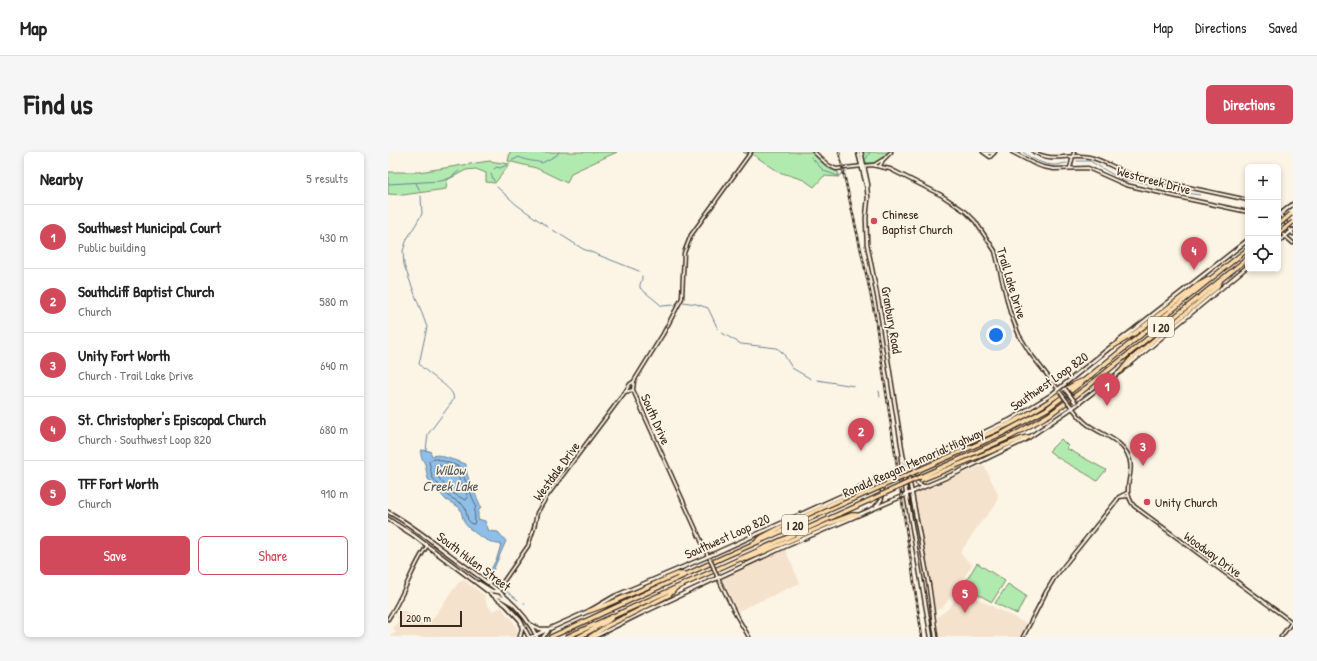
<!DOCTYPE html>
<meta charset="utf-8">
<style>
:root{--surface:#fff;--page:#f6f6f6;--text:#222;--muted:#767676;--line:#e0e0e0;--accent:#d1495b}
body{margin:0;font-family:"Patrick Hand",sans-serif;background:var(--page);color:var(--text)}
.controls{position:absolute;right:12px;top:12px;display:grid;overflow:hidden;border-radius:6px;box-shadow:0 2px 6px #0003}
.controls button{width:36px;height:36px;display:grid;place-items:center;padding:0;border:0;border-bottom:1px solid var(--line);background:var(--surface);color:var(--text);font:20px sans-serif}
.scale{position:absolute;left:12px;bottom:10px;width:62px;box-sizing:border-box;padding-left:4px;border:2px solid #3b2a1e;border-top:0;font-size:11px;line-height:14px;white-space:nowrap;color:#3b2a1e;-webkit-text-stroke:3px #fcf5e5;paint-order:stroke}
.you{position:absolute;left:608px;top:183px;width:14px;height:14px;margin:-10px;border:3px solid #fff;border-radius:50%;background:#1a73e8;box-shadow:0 0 0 6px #1a73e833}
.badge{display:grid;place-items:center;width:26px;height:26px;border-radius:50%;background:var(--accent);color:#fff;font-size:13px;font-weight:700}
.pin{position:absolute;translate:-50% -33px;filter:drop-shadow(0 1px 2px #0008)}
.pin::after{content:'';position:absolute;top:21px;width:14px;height:12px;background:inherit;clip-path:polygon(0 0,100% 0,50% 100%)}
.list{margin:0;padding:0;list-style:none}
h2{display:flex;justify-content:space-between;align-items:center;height:52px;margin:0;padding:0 16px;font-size:17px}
h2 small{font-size:13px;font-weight:400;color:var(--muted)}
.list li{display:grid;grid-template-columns:26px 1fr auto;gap:12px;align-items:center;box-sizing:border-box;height:64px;padding:0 16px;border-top:1px solid var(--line)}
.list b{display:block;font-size:15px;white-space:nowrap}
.list p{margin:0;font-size:13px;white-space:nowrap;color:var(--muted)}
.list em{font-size:13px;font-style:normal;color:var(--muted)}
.actions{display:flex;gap:8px;padding:12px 16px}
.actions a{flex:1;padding:9px 0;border:1px solid var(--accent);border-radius:6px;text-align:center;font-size:14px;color:var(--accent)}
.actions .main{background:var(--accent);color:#fff}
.icon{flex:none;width:22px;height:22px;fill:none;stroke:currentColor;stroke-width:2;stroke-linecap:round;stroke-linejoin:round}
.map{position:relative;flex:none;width:905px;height:485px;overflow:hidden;border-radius:6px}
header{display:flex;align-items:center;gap:24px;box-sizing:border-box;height:56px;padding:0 20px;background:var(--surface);border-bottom:1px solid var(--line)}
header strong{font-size:19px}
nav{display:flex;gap:22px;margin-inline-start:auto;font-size:14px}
.intro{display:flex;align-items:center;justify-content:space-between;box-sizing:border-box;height:96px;padding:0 24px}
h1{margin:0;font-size:28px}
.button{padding:10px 18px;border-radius:6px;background:var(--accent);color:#fff;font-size:14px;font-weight:700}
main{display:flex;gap:24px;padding:0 24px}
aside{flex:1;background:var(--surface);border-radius:6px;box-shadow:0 2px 6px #0003}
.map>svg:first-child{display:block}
.built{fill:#f5e2cd}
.green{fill:#b0eaaf;stroke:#768a66}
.water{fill:#8dbfe9;stroke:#6c8398}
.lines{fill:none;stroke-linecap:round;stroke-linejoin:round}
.shore{stroke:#5c666f;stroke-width:1}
.stream{stroke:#6c8398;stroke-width:1}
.tertiary-casing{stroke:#3b2a1e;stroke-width:5}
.secondary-casing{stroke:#3b2a1e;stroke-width:5.5}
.motorway-casing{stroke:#3b2a1e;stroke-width:6}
.tertiary{stroke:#fcf5e5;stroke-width:2}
.secondary{stroke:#fcf5e5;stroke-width:2.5}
.motorway{stroke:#fcdcac;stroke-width:3.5}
.rail-casing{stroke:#3b2a1e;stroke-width:2.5}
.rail{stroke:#fcf5e5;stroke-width:1;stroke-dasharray:3;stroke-linecap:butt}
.tertiary-bridge-casing{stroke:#3b2a1e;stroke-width:5;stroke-linecap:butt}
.secondary-bridge-casing{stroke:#3b2a1e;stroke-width:5.5;stroke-linecap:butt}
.motorway-bridge-casing{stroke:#3b2a1e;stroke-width:6;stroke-linecap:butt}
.tertiary-bridge{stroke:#fcf5e5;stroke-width:2}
.secondary-bridge{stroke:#fcf5e5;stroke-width:2.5}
.motorway-bridge{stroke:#fcdcac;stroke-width:3.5}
.poi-dot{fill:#d1495b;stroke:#fcf5e5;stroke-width:1.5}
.labels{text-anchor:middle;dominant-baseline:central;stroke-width:3.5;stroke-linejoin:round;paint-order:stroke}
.shield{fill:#fcf5e5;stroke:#75675a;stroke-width:1}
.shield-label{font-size:12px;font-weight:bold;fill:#3b2a1e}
.street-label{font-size:13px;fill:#3b2a1e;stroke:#fcf5e5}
.poi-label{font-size:13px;fill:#3b2a1e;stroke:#fcf5e5;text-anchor:start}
.water-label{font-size:14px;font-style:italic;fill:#54575b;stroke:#fcf5e5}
</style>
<header>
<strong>Map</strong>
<nav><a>Map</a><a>Directions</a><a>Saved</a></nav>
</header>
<div class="intro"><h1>Find us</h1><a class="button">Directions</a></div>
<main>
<aside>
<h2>Nearby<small>5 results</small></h2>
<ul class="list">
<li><span class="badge">1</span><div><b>Southwest Municipal Court</b><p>Public building</p></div><em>430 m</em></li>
<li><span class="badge">2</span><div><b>Southcliff Baptist Church</b><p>Church</p></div><em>580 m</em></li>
<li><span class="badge">3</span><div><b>Unity Fort Worth</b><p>Church · Trail Lake Drive</p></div><em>640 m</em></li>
<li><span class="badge">4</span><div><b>St. Christopher's Episcopal Church</b><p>Church · Southwest Loop 820</p></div><em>680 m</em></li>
<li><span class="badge">5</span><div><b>TFF Fort Worth</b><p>Church</p></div><em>910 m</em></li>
</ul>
<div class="actions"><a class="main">Save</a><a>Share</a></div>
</aside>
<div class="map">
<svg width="905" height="485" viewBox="0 0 905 485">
<rect width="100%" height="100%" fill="#fcf5e5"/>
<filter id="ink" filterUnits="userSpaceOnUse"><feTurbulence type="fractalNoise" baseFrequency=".025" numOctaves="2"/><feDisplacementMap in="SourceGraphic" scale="8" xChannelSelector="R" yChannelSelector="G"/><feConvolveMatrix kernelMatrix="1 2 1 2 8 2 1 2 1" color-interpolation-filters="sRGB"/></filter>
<g filter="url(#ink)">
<path class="built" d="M596,313l14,29 -2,11 -15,17 -21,31 12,12 -14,22 -15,20 -8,4 -22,-117z
M397,397l15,34 -62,28 -16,-32z
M76,428l20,15 3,10 6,6 9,-4 5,9 3,1 7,11 1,7 -3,2h-127l8,-5 -3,-4 5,-7 -1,-4 1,-3 4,-3h4l19,14h3l31,-43z
M574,439l65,33 -7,13h-81l-2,-20 11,-8z"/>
<path class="green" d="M122,0h107l-46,21 -4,10 -31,-15 -28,-7z
M355,0h68l17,16 10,4 1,5 -15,-1 -10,11 -10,-7 -25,-8 -30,-20 -2,3z
M474,0h28c-7,7 -15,14 -25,10z
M101,9l21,3 -15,19 -9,-1v-9l-10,-4 -10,1 -19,10 -1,9 -43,6 -15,-1v-22h31z
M673,287l7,7 -2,2 40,22 -9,11c-15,-11 -34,-18 -48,-30z
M589,411l28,18 -13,21 -29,-16z
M620,432l18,12 -9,18 -22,-11z"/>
<path class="water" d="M33,298l9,1 2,5 6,-1 28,9c-1,13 10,30 15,43l-3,5v7l7,2 4,10 9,1 8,9 -15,34 1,3 8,6 -1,1 -3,-1 1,2 -8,-7 -1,-4 9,-17 4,-14c-8,2 -33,-14 -37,-22 -2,-5 -2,-11 -5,-15l-13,-7 -18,-21 -3,-15 -4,-8z"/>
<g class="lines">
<path class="shore" d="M49,307l24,8 2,8 13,31c-3,7 0,13 -2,18h-2l-4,-4 -3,-12 -3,-4 -14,-8 -16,-19 -3,-16z
M48,312l20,7 12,26 -1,2 -2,1 -14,-8 -15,-17 -1,-9z"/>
<path class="stream" d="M635,0c8,7 21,13 32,13 4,0 8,-2 12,-2
M423,5l13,14 14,5 8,-4
M478,7l4,-7
M123,9l8,-4c10,5 13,3 23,6l15,-8 2,-3
M689,9h13l27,16 7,3 13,1 42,11 21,3
M106,17l3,-2 3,1 7,-3
M103,22l3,7
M28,31l4,8
M0,32l53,-3 9,-3 9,-7
M109,35l20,18 31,22
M33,44l1,18 -15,25 -4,12 1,14 23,62 -8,37c7,9 31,22 34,31 1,3 0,5 -1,7l-24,32 -2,16
M165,78l30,19 56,22
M254,124c1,5 -3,7 -2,12l22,18 12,-1 4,-3
M295,150l13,2 12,4 10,21
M334,181l19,11 36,4 6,5 9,15 19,11
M429,228l37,6
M491,239l1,6
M114,436l16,12
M136,451h1"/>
<defs>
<path id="tertiary" d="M426,0l14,13 8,4 36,-4 18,4 51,26 25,17 9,9 20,30 15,61 9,23 11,18 28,36
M595,0l7,5 5,-5
M624,0l23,12 8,3 11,2 34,-1 38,17 52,12 70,15
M646,0c20,11 35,1 55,5 15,3 28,13 43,18l116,25
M597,1h9
M486,13l8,-5
M492,14l3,-6 8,-8
M682,16l4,-16
M890,59l15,23
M890,78l15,13
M237,240l5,-8 3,-2
M682,253c6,7 10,14 17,19 13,10 31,14 40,29 11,20 -8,34 7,53l159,117
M731,345l9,-1
M320,404l-75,-166 1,-9 29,-47 19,-36 2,-45 7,-18 60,-83
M330,426l18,37 13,22
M111,440l4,-10 25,-36 6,-18 3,-15 10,-17 78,-104 8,-2
M0,467c16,-23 23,-50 39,-73
M635,485l23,-45 9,-15 62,-77 2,-3 8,-4
M893,485l11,-15"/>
<path id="secondary" d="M470,0l9,36
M473,0l7,33 -1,3 1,10 -2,20 1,26 13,66 23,146 4,12 22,118 7,51
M890,64l15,-12
M890,90l15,-12
M731,189l129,-101
M738,215l122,-101
M515,304l-2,2 2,16 28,163
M531,312l-6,6c0,8 3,14 10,16
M484,332c15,1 12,15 4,22
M0,360c21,11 39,26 58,40 32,25 73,47 91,85
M0,367l25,16 93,70 14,15 9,17
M91,431l13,8 7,1
M105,443l6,1 12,7
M143,473l9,4h7
M132,485l2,-8 -1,-7
M143,485l58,-26 26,-15 94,-40 132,-60 83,-35 86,-41 41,-25 61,-49
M155,485l5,-6
M206,485l48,-24 142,-66 170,-73 71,-34 50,-34 46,-35"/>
<path id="motorway" d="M724,195l23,-14 63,-48 11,-6
M733,219l9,-11 75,-63 11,-9 4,-6
M577,290h3c27,-10 51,-22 75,-37 13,-8 25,-19 39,-24
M531,318l84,-37 44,-24 39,-30 162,-130
M532,325l90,-40 39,-22 37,-27 162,-130
M533,328l102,-42 5,-1
M369,389l5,-4 29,-15 71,-32 5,-4
M351,407h8l81,-35 24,-9h5
M201,459l17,-6 71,-31h8
M163,485l173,-80 143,-64
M179,485l301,-136
M191,485l29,-16 5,-4
M202,485l17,-11 62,-31 5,-5"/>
</defs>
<use href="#tertiary" class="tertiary-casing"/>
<use href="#secondary" class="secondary-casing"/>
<use href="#motorway" class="motorway-casing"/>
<use href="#tertiary" class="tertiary"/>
<use href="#secondary" class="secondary"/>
<use href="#motorway" class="motorway"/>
<defs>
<path id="rail" d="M451,0l29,130 7,34 47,321"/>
</defs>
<use href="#rail" class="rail-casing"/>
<use href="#rail" class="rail"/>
<defs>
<path id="tertiary-bridge" d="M672,240l10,13
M322,407l7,17"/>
<path id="secondary-bridge" d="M677,237l10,13"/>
<path id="motorway-bridge" d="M890,73l13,-11
M890,82l15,-12
M479,341l52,-23
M480,349l52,-24"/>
</defs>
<use href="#tertiary-bridge" class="tertiary-bridge-casing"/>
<use href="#secondary-bridge" class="secondary-bridge-casing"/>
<use href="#motorway-bridge" class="motorway-bridge-casing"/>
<use href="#tertiary-bridge" class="tertiary-bridge"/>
<use href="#secondary-bridge" class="secondary-bridge"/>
<use href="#motorway-bridge" class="motorway-bridge"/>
</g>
</g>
<g class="poi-dot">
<circle cx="486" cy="69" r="4"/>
<circle cx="759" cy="350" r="4"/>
</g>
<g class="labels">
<g class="shield">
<rect x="760" y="165" width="26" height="20" rx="3"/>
<rect x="394" y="363" width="26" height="20" rx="3"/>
</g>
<g class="shield-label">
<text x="773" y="175">I 20</text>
<text x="407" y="373">I 20</text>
</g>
<g class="street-label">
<text transform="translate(766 28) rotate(15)">Westcreek Drive</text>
<text transform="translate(624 131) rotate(73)">Trail Lake Drive</text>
<text transform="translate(504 168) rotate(80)">Granbury Road</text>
<text transform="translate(661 229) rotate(-35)">Southwest Loop 820</text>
<text transform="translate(268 267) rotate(66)">South Drive</text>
<text transform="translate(525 310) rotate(-24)">Ronald Reagan Memorial Highway</text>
<text transform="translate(168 319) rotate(-54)">Westdale Drive</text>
<text transform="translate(339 384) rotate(-24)">Southwest Loop 820</text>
<text transform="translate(825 402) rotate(36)">Woodway Drive</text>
<text transform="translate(86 409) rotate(37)">South Hulen Street</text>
</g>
<g class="poi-label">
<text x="494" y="62">Chinese<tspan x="494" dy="15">Baptist Church</tspan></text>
<text x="767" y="350">Unity Church</text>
</g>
<g class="water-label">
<text x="62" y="317">Willow<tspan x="62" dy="16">Creek Lake</tspan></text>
</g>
</g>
</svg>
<div class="controls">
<button>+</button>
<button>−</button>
<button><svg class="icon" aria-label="locate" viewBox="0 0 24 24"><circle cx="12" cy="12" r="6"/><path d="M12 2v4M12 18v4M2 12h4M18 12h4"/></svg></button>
</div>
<div class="scale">200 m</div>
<div class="you"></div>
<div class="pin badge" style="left:719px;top:254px">1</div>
<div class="pin badge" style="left:473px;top:299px">2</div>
<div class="pin badge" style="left:755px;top:314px">3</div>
<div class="pin badge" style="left:806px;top:118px">4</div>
<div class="pin badge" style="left:577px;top:461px">5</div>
</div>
</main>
